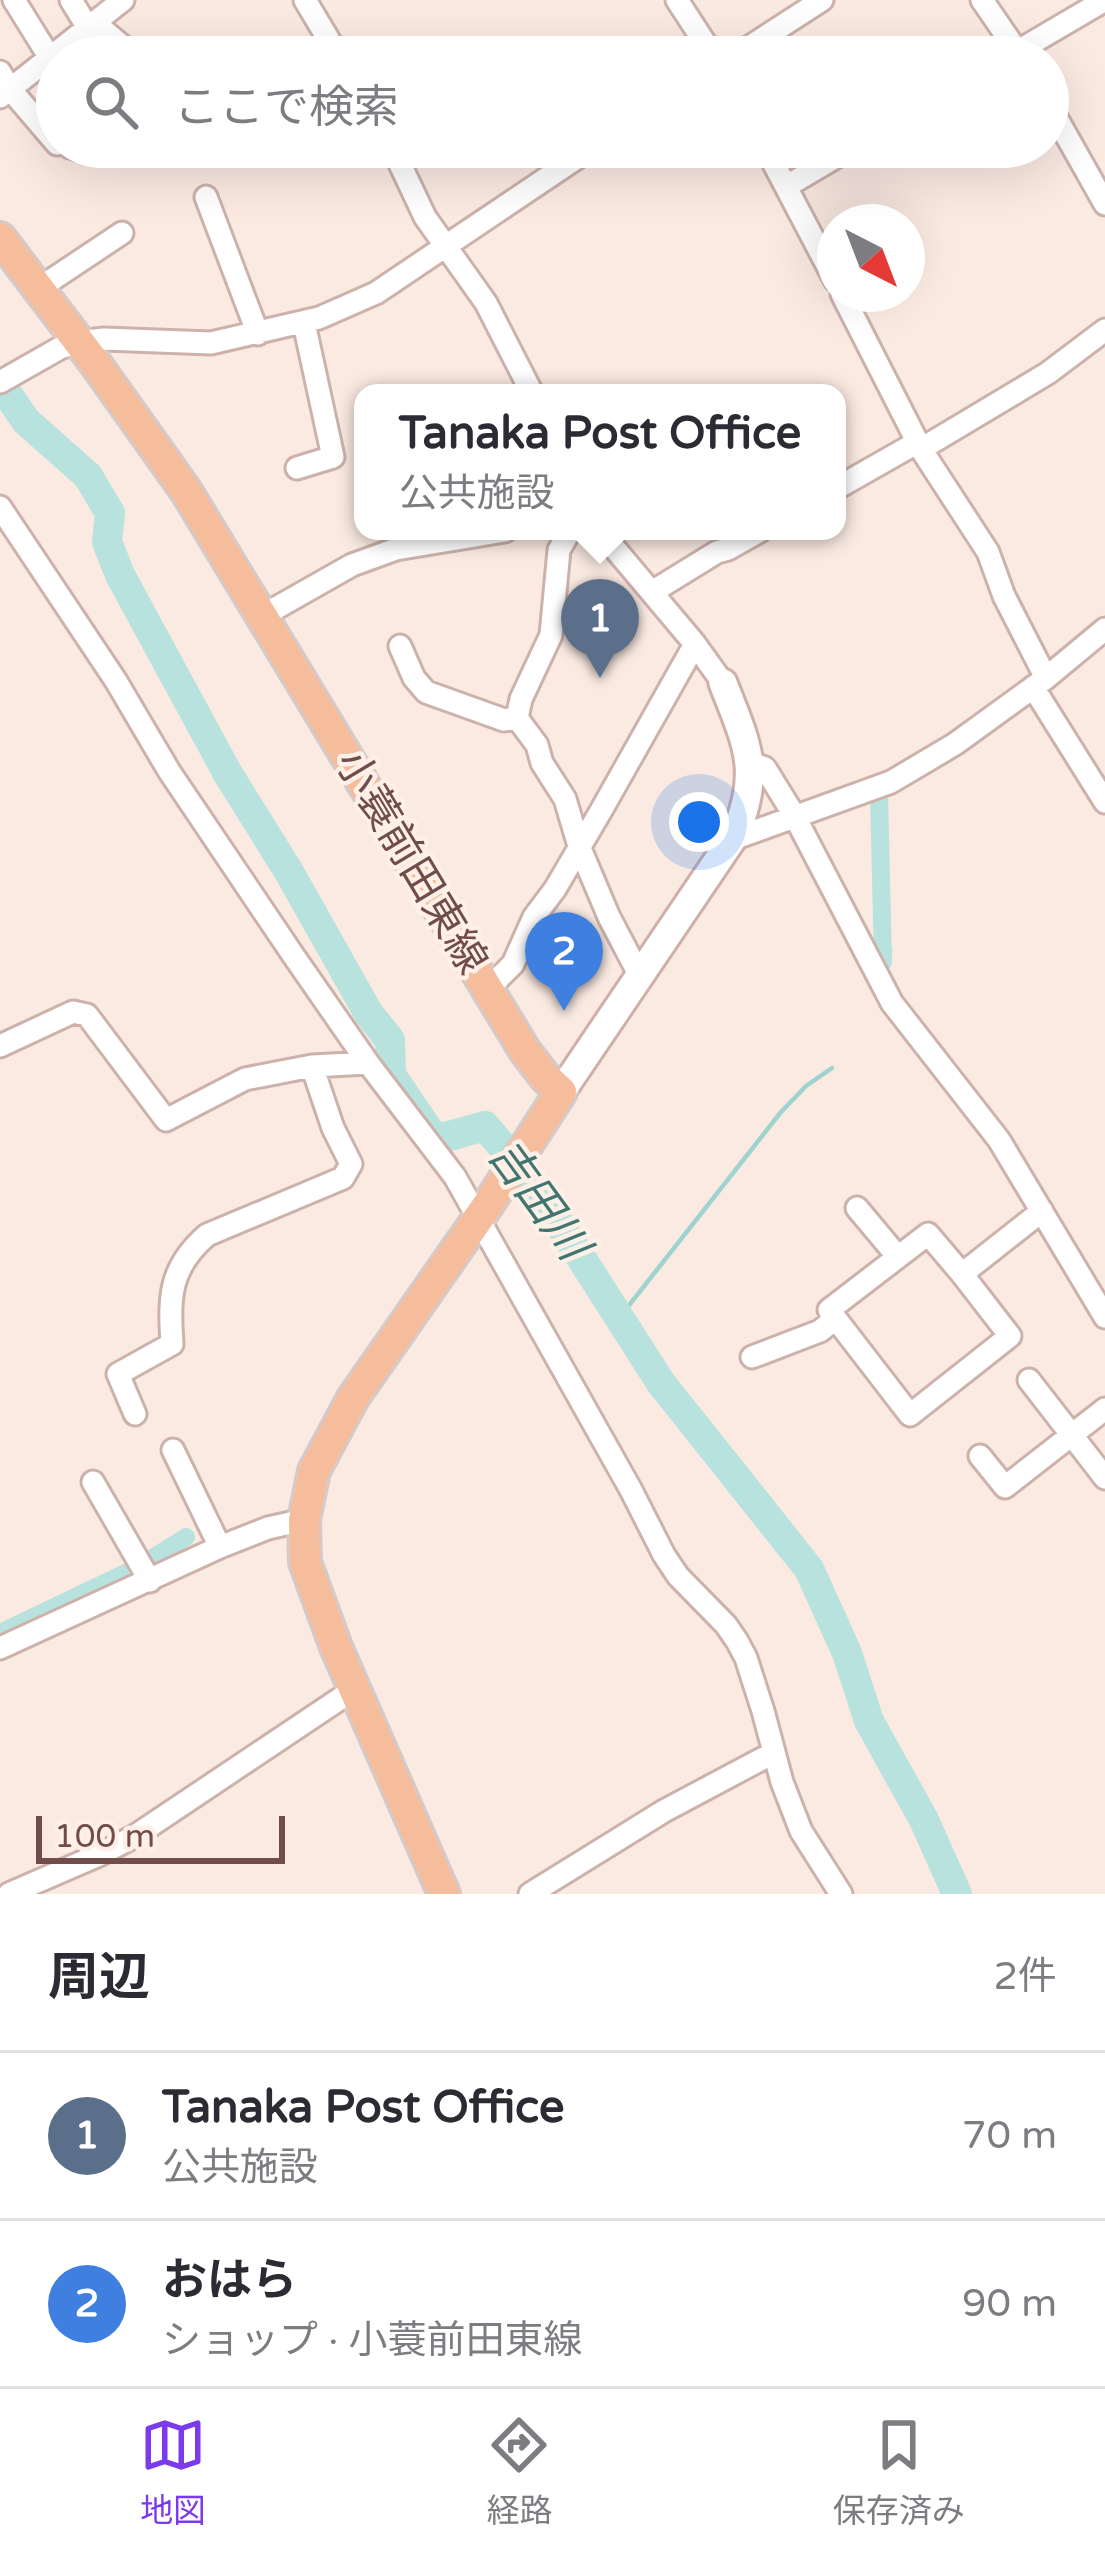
<!DOCTYPE html>
<html lang="ja">
<meta charset="utf-8">
<style>
:root{--surface:#fff;--page:#f2f2f3;--text:#2b2b33;--muted:#7c7c81;--line:#e1e1e2;--accent:#7c3aed}
body{margin:0;font-family:"Varela Round","Noto Sans JP",sans-serif;background:var(--page);color:var(--text)}
.compass{position:absolute;left:817px;top:204px;width:108px;height:108px;border-radius:50%;background:var(--surface);box-shadow:0 12px 48px #0002;rotate:138deg}
.scale{position:absolute;left:36px;bottom:30px;width:249px;box-sizing:border-box;padding-left:12px;border:6px solid #704d4a;border-top:0;font-size:33px;line-height:42px;white-space:nowrap;color:#704d4a;-webkit-text-stroke:9px #feefe7;paint-order:stroke}
.you{position:absolute;left:699px;top:822px;width:42px;height:42px;margin:-30px;border:9px solid #fff;border-radius:50%;background:#1a73e8;box-shadow:0 0 0 18px #1a73e833}
.badge{display:grid;place-items:center;width:78px;height:78px;border-radius:50%;background:var(--accent);color:#fff;font-size:39px;font-weight:700}
.pin{position:absolute;translate:-50% -99px;filter:drop-shadow(0 3px 6px #0008)}
.pin::after{content:'';position:absolute;top:63px;width:42px;height:36px;background:inherit;clip-path:polygon(0 0,100% 0,50% 100%)}
.popup{position:absolute;left:354px;top:384px;width:492px;height:156px;box-sizing:border-box;display:grid;place-content:center;border-radius:24px;background:var(--surface);filter:drop-shadow(0 3px 9px #0005);font-size:39px;white-space:nowrap;color:var(--muted)}
.popup b{font-size:45px;color:var(--text)}
.popup::after{content:'';position:absolute;left:50%;top:100%;margin-left:-24px;border:24px solid transparent;border-top-color:var(--surface)}
.list{margin:0;padding:0;list-style:none}
h2{display:flex;justify-content:space-between;align-items:center;height:156px;margin:0;padding:0 48px;font-size:51px}
h2 small{font-size:39px;font-weight:400;color:var(--muted)}
.list li{display:grid;grid-template-columns:78px 1fr auto;gap:36px;align-items:center;box-sizing:border-box;height:168px;padding:0 48px;border-top:3px solid var(--line)}
.list b{display:block;font-size:45px;white-space:nowrap}
.list p{margin:0;font-size:39px;white-space:nowrap;color:var(--muted)}
.list em{font-size:39px;font-style:normal;color:var(--muted)}
.icon{flex:none;width:66px;height:66px;fill:none;stroke:currentColor;stroke-width:2;stroke-linecap:round;stroke-linejoin:round}
.map{position:relative;flex:none;width:1105px;height:1894px;overflow:hidden}
.search{position:absolute;background:var(--surface);box-shadow:0 12px 48px #0002;left:36px;right:36px;top:36px;height:132px;display:flex;align-items:center;gap:30px;box-sizing:border-box;padding:0 42px;border-radius:66px;color:var(--muted);font-size:45px}
.sheet{height:492px;background:var(--surface)}
nav{display:flex;justify-content:space-around;align-items:center;box-sizing:border-box;height:168px;border-top:3px solid var(--line);background:var(--surface);font-size:33px;color:var(--muted)}
nav a{display:grid;justify-items:center;gap:6px}
nav .on{color:var(--accent)}
.map>svg:first-child{display:block}
.lines{fill:none;stroke-linecap:round;stroke-linejoin:round}
.stream{stroke:#9fd3cd;stroke-width:4.5}
.canal{stroke:#b8e2dd;stroke-width:18}
.river{stroke:#b8e2dd;stroke-width:30}
.street-casing{stroke:#cdb2ac;stroke-width:27}
.secondary-casing{stroke:#cfb0a9;stroke-width:33}
.primary-casing{stroke:#d4cac9;stroke-width:36}
.street{stroke:#fff;stroke-width:21}
.secondary{stroke:#fff;stroke-width:27}
.primary{stroke:#f6bd9d;stroke-width:30}
.labels{text-anchor:middle;dominant-baseline:central;stroke-width:9;stroke-linejoin:round;paint-order:stroke}
.street-label{font-size:42px;fill:#704d4a;stroke:#feefe7}
.water-label{font-size:45px;font-style:italic;fill:#407570;stroke:#feefe7}
</style>
<div class="map">
<svg width="1105" height="1894" viewBox="0 0 1105 1894">
<rect width="100%" height="100%" fill="#faeae2"/>
<g class="lines">
<path class="stream" d="M882,923l8,28
M619,1318l162,-206 25,-26 26,-18"/>
<path class="canal" d="M879,794l4,168
M0,1633l140,-67 46,-29"/>
<path class="river" d="M0,383l26,38 62,55 22,37 -3,29 13,33 108,199 61,98 80,142 21,26 1,35 44,65 50,-14 47,55 129,202 148,186 38,84 22,68 55,99 33,74"/>
<defs>
<path id="street" d="M14,0l36,58
M71,0l17,28
M305,0l34,57
M677,0l37,57
M982,0l39,57
M95,23l40,34
M734,57l88,-57
M1008,57l97,-57
M0,72l10,17 47,55
M0,97l123,-97
M1048,103l57,101
M70,147l11,3 2,-3
M392,147l33,70 61,86 46,90
M765,147l70,133
M787,186l66,-39
M206,197l52,137
M38,289l84,-56
M842,294l79,155 67,103 16,44 42,82
M0,382l60,-34 19,-6 25,-3 107,4 108,-25 57,-25 217,-146
M921,449l127,-76 57,-43
M297,468l36,-11 -29,-134
M837,488l81,-46
M0,507l116,174 53,90 124,184 75,108 87,114 176,313 33,65 14,21 48,49 11,16 9,17 17,53 19,71 19,49 40,63
M570,531l-11,19 -8,85 -30,64 -4,19 20,27 5,18 23,36 14,47 30,71 31,59
M600,531l95,113 28,39
M652,592l65,-40 11,-3 32,-18
M262,616l90,-51 44,-16 109,-18
M400,646l14,32 12,14 78,28 13,-2
M1033,687l72,115
M751,763l14,5 29,47 98,188 107,137 106,177
M733,839l158,-57 64,-38 91,-66 59,-49
M488,989l25,-25 21,-47 21,-28 47,-80 93,-165
M0,1046l73,-34 14,3 79,105 79,-41 67,-13 56,-3
M857,1208l41,49
M928,1234l34,40 48,62 -100,79 -81,-105z
M962,1274l80,-63
M752,1357l68,-26 15,-12
M1029,1380l76,98
M135,1414l-17,-40 54,-30c-3,-47 -3,-76 35,-109l136,-57 8,-14 -18,-36 -21,-62
M173,1450l47,97
M980,1456l25,31 100,-78
M93,1482l57,99
M0,1648l220,-101 48,-19 36,-8
M9,1894l92,-40 34,-18 221,-148
M530,1894l134,-83 109,-58"/>
<path id="secondary" d="M561,1092l174,-257c27,-65 12,-90 -12,-152"/>
<path id="primary" d="M0,238l95,125 91,128 339,560 20,26 16,15 -72,111 -136,195 -39,73 -10,49 1,42 31,85 108,247"/>
</defs>
<use href="#street" class="street-casing"/>
<use href="#secondary" class="secondary-casing"/>
<use href="#primary" class="primary-casing"/>
<use href="#street" class="street"/>
<use href="#secondary" class="secondary"/>
<use href="#primary" class="primary"/>
</g>
<g class="labels">
<g class="street-label">
<text transform="translate(411 862) rotate(59)">小蓑前田東線</text>
</g>
<g class="water-label">
<text transform="translate(538 1200) rotate(54)">吉田川</text>
</g>
</g>
</svg>
<svg class="compass" viewBox="-18 -18 36 36"><path d="M0-13l5 13h-10z" fill="#e53935"/><path d="M0 13l5-13h-10z" fill="#7c7c81"/></svg>
<div class="scale">100 m</div>
<div class="you"></div>
<div class="pin badge" style="left:600px;top:678px;background:#5c6f8a">1</div>
<div class="popup"><b>Tanaka Post Office</b>公共施設</div>
<div class="pin badge" style="left:564px;top:1011px;background:#3f7fe0">2</div>
<div class="search"><svg class="icon" aria-label="search" viewBox="0 0 24 24"><circle cx="10" cy="10" r="6"/><path d="M15 15l6 6"/></svg>ここで検索</div>
</div>
<section class="sheet">
<h2>周辺<small>2件</small></h2>
<ul class="list">
<li><span class="badge" style="background:#5c6f8a">1</span><div><b>Tanaka Post Office</b><p>公共施設</p></div><em>70 m</em></li>
<li><span class="badge" style="background:#3f7fe0">2</span><div><b>おはら</b><p>ショップ · 小蓑前田東線</p></div><em>90 m</em></li>
</ul>
</section>
<nav>
<a class="on"><svg class="icon" aria-label="map" viewBox="0 0 24 24"><path d="M3 6l6-2 6 2 6-2v14l-6 2-6-2-6 2zM9 4v14M15 6v14"/></svg>地図</a>
<a><svg class="icon" aria-label="directions" viewBox="0 0 24 24"><path d="M12 3l9 9-9 9-9-9zM9 14v-3h6M13 9l2 2-2 2"/></svg>経路</a>
<a><svg class="icon" aria-label="saved" viewBox="0 0 24 24"><path d="M7 4h10v16l-5-4-5 4z"/></svg>保存済み</a>
</nav>
